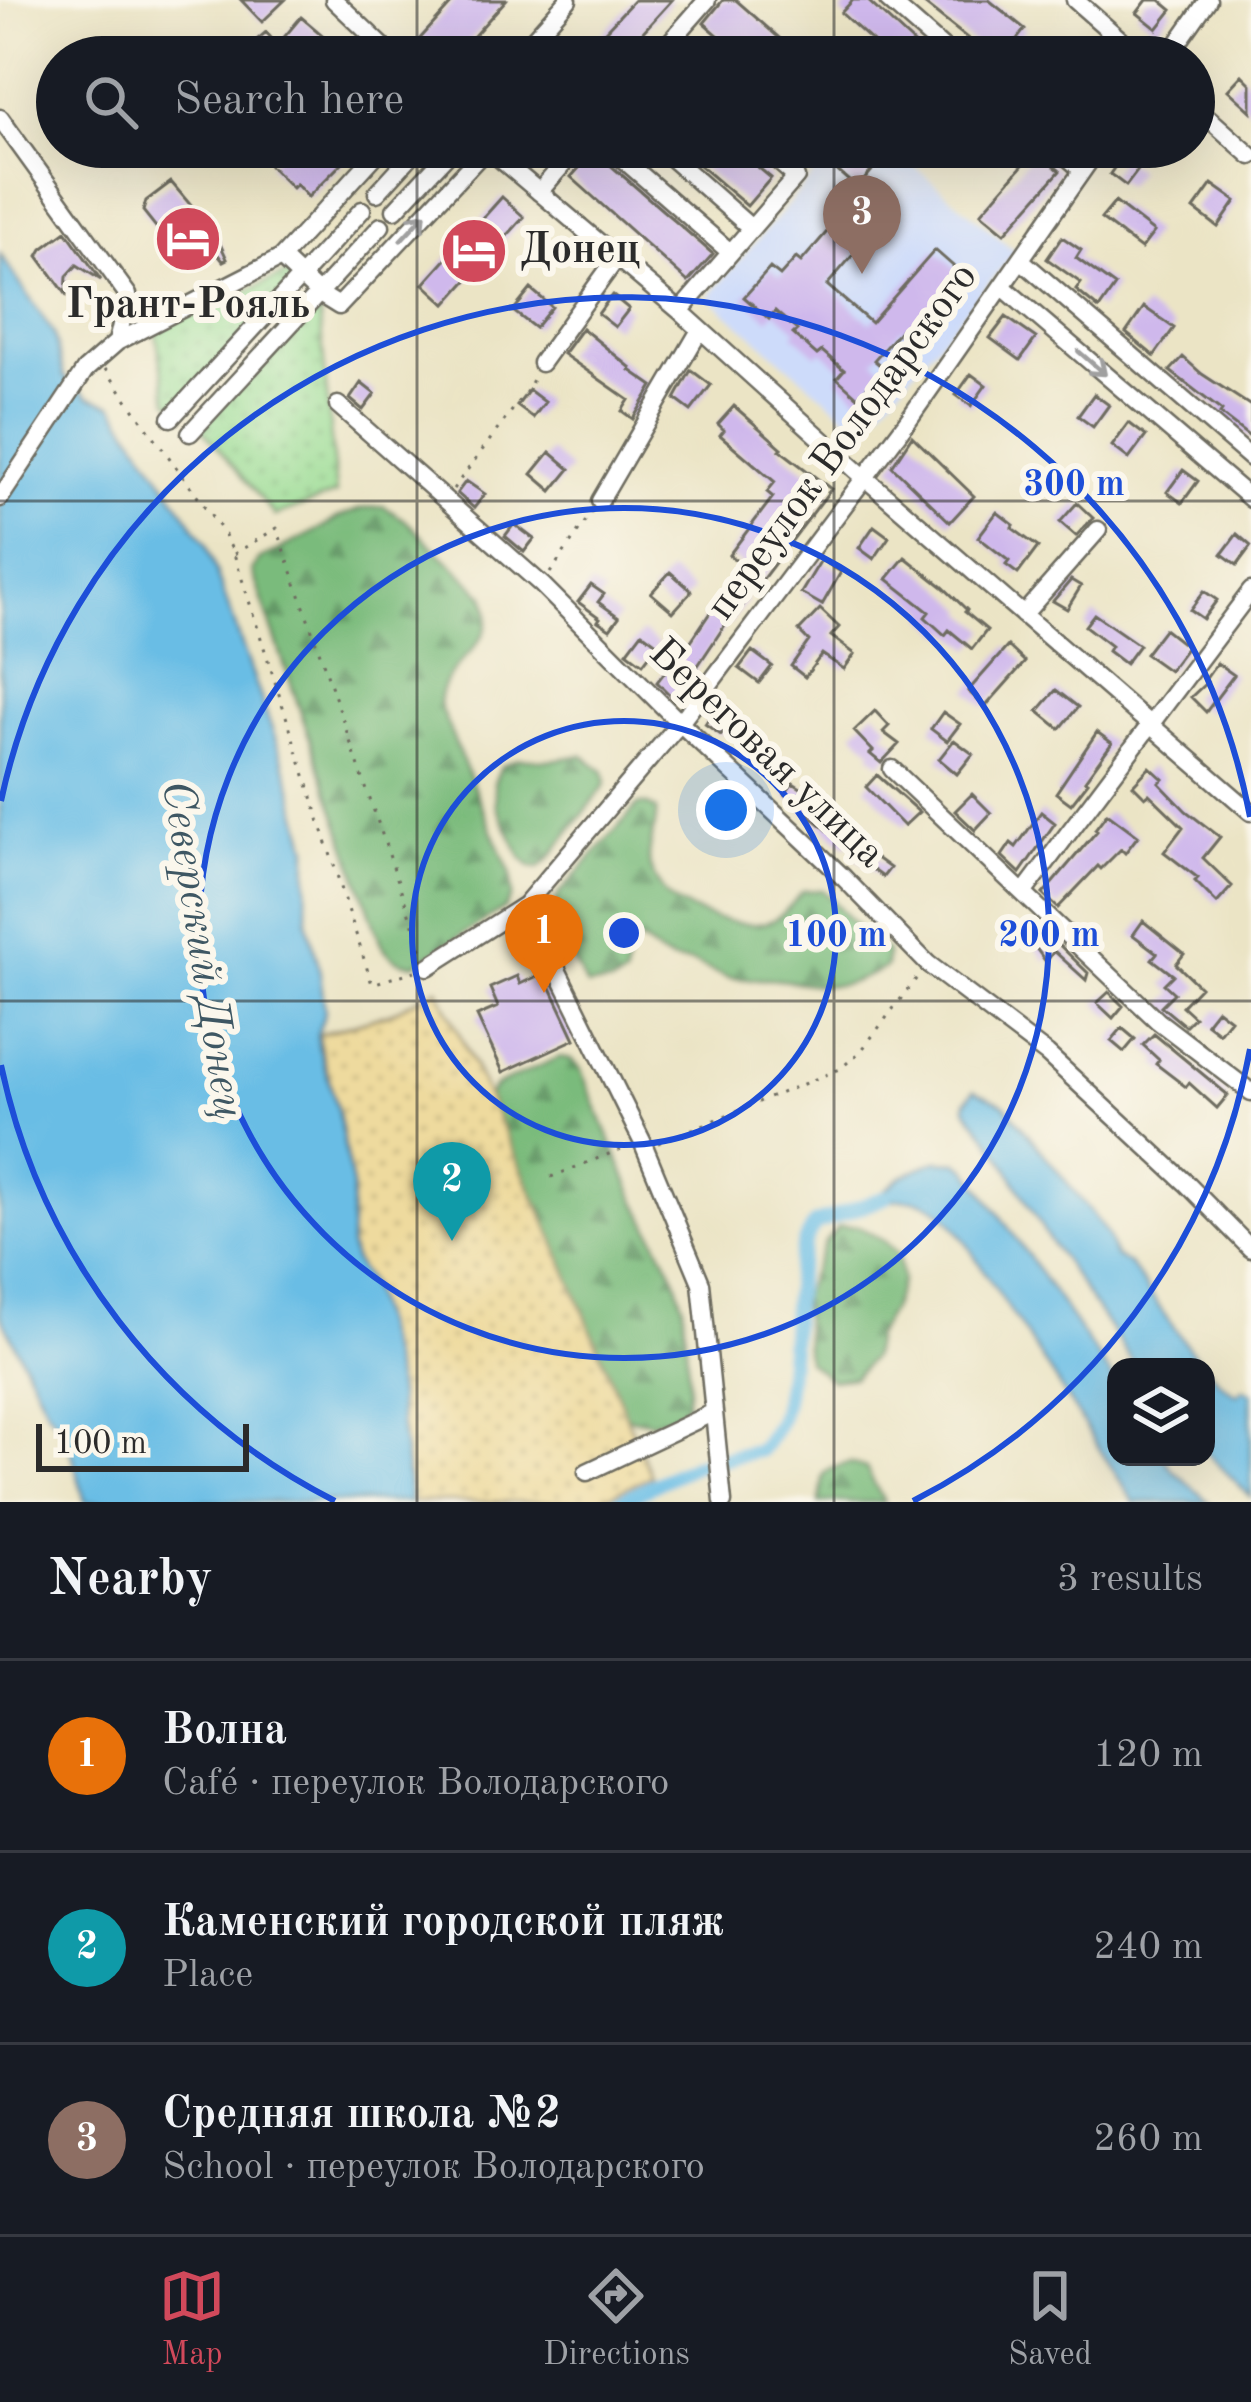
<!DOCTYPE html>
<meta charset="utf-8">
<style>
:root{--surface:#171b24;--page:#20242c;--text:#f1f3f6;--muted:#9ea1a6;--line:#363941;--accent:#d1495b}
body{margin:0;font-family:"Old Standard TT",serif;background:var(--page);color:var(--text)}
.controls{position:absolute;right:36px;bottom:36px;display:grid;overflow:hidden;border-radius:24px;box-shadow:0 12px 48px #0002}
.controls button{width:108px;height:108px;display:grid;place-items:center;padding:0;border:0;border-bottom:3px solid var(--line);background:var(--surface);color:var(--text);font:60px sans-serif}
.scale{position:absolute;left:36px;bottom:30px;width:213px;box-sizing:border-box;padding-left:12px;border:6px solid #2b2b2b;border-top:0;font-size:33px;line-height:42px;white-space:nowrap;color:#2b2b2b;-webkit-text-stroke:9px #fbf7ec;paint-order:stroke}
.you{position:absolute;left:726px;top:810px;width:42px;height:42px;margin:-30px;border:9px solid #fff;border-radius:50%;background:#1a73e8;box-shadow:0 0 0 18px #1a73e833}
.badge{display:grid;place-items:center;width:78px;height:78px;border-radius:50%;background:var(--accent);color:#fff;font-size:39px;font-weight:700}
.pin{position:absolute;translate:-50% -99px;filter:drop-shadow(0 3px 6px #0008)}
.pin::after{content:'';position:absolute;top:63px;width:42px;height:36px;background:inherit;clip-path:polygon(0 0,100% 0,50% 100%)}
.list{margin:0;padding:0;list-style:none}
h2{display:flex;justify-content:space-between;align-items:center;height:156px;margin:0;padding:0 48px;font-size:51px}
h2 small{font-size:39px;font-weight:400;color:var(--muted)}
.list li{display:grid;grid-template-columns:78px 1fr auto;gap:36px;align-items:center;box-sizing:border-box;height:192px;padding:0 48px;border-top:3px solid var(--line)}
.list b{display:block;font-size:45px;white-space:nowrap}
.list p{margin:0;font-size:39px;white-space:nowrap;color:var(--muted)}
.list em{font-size:39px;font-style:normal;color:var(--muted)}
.icon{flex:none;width:66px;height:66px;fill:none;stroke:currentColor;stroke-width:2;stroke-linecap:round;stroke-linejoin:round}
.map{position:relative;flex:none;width:1251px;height:1502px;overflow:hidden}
.search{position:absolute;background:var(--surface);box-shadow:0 12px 48px #0002;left:36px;right:36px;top:36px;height:132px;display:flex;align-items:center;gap:30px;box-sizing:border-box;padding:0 42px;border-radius:66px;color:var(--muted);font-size:45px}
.sheet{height:732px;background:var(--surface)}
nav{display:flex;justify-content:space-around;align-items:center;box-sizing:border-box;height:168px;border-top:3px solid var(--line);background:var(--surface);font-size:33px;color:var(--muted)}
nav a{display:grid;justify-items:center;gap:6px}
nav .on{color:var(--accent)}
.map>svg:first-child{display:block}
.built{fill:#cddbfa}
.grass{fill:url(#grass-dots);stroke:#62835e;stroke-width:3}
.forest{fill:url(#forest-firs);stroke:#527354;stroke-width:3}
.sand{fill:url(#sand-dots);stroke:#8c8264;stroke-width:3}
.water{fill:#69bde5;stroke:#4a7488;stroke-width:3}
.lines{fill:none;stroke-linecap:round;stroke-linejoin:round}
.canal{stroke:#69bde5;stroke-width:15}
.building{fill:#cfb8ec}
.minor-casing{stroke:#6e6c61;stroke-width:21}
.path{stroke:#6e6c61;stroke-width:3;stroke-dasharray:3 9;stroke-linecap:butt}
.minor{stroke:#fff;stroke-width:16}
.oneway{stroke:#a0a0a0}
.grid{fill:none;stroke:#2b2b2b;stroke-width:3;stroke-opacity:0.55}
.ring{fill:none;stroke:#1d4ed8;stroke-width:6}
.labels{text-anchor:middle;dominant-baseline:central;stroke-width:12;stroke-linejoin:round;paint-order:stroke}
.poi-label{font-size:42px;font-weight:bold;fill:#2b2b2b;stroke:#fbf7ec;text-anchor:start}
.street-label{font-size:42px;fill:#2b2b2b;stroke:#fbf7ec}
.water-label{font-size:45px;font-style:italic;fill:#3e5763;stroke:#fbf7ec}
.centre{fill:#1d4ed8;stroke:#fbf7ec;stroke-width:6}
.ring-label{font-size:36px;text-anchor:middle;font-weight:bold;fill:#1d4ed8;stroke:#fbf7ec;stroke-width:12;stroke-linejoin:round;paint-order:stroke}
</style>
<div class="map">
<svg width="1251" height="1502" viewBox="0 0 1251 1502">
<defs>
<pattern id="grass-dots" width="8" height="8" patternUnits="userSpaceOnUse" patternTransform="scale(3)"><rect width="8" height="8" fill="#98db92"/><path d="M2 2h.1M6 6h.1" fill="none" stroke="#83bc7e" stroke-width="1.8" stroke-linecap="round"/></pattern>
<pattern id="forest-firs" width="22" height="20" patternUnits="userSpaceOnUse" patternTransform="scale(3)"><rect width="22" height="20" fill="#7abb7c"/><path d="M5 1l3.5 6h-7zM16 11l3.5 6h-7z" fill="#649866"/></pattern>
<pattern id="sand-dots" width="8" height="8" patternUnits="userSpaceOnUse" patternTransform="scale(3)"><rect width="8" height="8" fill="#eeda9e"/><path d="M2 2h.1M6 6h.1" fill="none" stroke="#cb8" stroke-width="1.8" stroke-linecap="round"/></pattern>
</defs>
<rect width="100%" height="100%" fill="#fbf7ec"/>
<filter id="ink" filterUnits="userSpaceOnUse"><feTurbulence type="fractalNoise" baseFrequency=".00833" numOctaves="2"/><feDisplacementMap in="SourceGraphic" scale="24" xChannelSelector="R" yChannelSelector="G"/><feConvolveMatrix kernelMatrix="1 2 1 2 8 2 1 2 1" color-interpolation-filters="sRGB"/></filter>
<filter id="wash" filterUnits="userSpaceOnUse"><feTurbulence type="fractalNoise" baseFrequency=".004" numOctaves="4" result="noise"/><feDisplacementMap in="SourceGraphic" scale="48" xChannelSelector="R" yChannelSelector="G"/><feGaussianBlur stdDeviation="2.7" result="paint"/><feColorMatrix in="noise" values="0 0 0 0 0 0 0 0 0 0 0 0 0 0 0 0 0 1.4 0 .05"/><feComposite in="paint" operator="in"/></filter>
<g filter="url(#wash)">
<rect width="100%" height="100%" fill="#ebe4c5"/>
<path class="built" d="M892,147l124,105 -153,178 -155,-133 118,-136 31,26z"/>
<path class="grass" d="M294,271l5,6 -121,131 -10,-8 -13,-71z
M318,296l18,198 -61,22 -74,-89z"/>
<path class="forest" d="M383,506l22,14 80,76c18,54 -44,61 -46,109l72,170 1,21 -7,12 -90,56c-17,-1 -24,-6 -34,-20l-129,-373 7,-11 67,-34 11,-8 24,-9z
M583,755l21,17 2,12 -57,75 -10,9 -8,-1 -10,-10 -25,-52 -2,-22 7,-17c19,-9 21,-8 40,-6 13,1 29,-3 42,-5z
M638,805h10l8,5c2,22 -14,43 -3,65 3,6 11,18 16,23 19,15 77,32 99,24 15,-5 25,-20 35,-31l20,-1 42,46 22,15 -1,16c-48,26 -57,19 -107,13 -15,-2 -31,0 -47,-2 -16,-2 -28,-13 -43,-16 -6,-1 -12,0 -18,-2 -20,-6 -26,-26 -48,-17l4,19 -2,15 -13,7 -25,2 -38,-68 10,-24z
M560,1057l11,2 9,9 54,128 42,83 7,26 6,79 -3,20 -13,12 -21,6 -33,-7 -134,-315 11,-14z
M858,1226l26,15 14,13 4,26 -11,30 -16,26 -4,22 -17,19 -23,3 -24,-19 -5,-65 23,-54 13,-15z
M850,1463l16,5 18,34h-65c9,-30 -7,-29 31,-39z"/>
<path class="sand" d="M438,988l115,249 98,239 -56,26h-185l-15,-123 -25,-93 -16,-25 -4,-16 2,-58 -15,-79 -20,-73 73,-22z"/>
<path class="water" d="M0,254l54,80 10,43 24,20 25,8 93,139 84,236 18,68 -1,72 12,46 6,45 -8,24 1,10 19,63 15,79 -2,58 4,16 16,25 25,93 15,123h-325l-13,-49 -10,-24 -16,-21 -46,-94z
M974,1090l30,14 86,107 17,24 8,22 14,7c27,37 69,107 108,130l6,-5 8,3v105l-45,-45v-85h-70l-90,-132 -49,-86 -31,-41v-7z
M936,1161l22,1 10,7 148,214v74h47l9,12 37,33h-75c-47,-72 -93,-145 -141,-217 -15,-22 -38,-68 -62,-80 -20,-10 -42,-5 -63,-1l33,-27z"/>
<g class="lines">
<path class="canal" d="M618,1502l76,-37 66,-15c7,-10 16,-20 20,-32 17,-49 5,-159 35,-194l71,-27"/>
</g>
<g id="blocks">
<path class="building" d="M241,0h44l-23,22z
M455,0h51l-51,57h-21l-17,-15z
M634,0h38l-52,57h-11l-15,-14z
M723,0h13l65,57h-58l-39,-34z
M853,0h14l54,50 -6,7h-25l-49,-44z
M919,0h70l36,29 -22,28h-12z
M1147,0h13l12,10 -15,19 -20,-16z
M301,17l26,22 -15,18h-14l-18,-15z
M266,32l17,20 -6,5h-40z
M1242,75l9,9v27l-23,-21z
M287,147h71l-50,50 -12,-13 -4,4 -23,-23z
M678,147h56l37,31 -24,28z
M810,147h82l-35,41z
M596,149l5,8 112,97 -25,28 -117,-105z
M1036,150l24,21 -55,62 -24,-20z
M1121,158l17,12 -12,16 -16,-12z
M171,182l45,53 11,24 -4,2 -31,-39 -11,-5 -11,11v17l-27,-34 3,-10z
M1212,184l24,17 -18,26 -24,-18z
M864,189l26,23 -63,73 44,38 64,-73 27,24 -52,60 -8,-6 -28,32 9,8 -25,29 -21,-19 7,-8 -22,-19 -5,4 -24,-21 4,-4 -22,-19 -6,8 -25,-22 26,-29 10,8 16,-18 5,4z
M502,197l22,20 -78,87 -22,-20z
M1115,202l39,30 -13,17 -40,-30z
M66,231l35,49 -24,-15 -10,11 -1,18 -28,-38 4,-7z
M1062,237l19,13 -5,8 39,28 -16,23 -23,-19 5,-7 -34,-24z
M531,289l21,18 -17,21 -22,-17z
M612,295l17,14 -14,18 -17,-13z
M1144,307l30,21 -20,28 -28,-23z
M1006,317l30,21 -16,22 -30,-22z
M582,328l49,40 -1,2 23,16 -20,33 -11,-8 7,-11 -66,-46z
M1183,357l19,17 49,32v32l-31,-24 2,-3 -52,-40z
M691,370l20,15 -20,26 -16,-12z
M971,374l15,11 -15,21 -15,-11z
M361,383l14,11 -12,16 -13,-11z
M529,390l16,12 -12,16 -16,-12z
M1094,394l15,11 -16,22 -15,-11z
M734,406l48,42 -2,2 51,39 -69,91 -33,-25 44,-58 -6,-5 8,-10 -55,-47 4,-5 -6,-6z
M1129,423l17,13 -17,23 -17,-13z
M912,436l62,60 -24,26 -58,-56z
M550,452l20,17 -18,22 -20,-17z
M1183,470l15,11 -16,22 -15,-11z
M466,481l19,13 -11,14 -17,-15z
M1077,503l16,15 -17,18 -16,-14z
M997,512l17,13 -2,3 26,19 -20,27 -12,-9 3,-4 -31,-24z
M514,524l20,15 -10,13 -19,-16z
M874,526l15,11 -15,22 -15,-11z
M1237,534l14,12 -14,19 -15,-11z
M905,557l38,30 24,23 -2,2 22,18 -15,19 -23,-19 -4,5 -20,-18 4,-5 -42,-33z
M821,560l20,12 -19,33 -21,-12z
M670,572l22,19 -19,21 -22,-19z
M1071,580l10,6 -14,23 -14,-8z
M591,585l13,9 -6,8 21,15 -9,12 -12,-8 2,-3 -22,-16z
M728,586l19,14 -18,24 -2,-2 -52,78 -18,-18 16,-21 3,2z
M1204,591l13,9 -14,19 -13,-9z
M820,609l19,18 -8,9 24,18 -11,15 -22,-15 -17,23 -14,-11 18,-25 -10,-10z
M1094,614l45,31 -14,19 -17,-13 3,-5 -26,-20z
M1164,629l23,18 -18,24 -24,-17z
M642,632l16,12 -15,20 -16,-12z
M1008,646l17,16 -40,45 -17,-16z
M752,651l20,15 -13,17 -20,-15z
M1217,663l17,12 -28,37 -15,-15 16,-15 -2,-2z
M1056,690l22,17 -18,22 -22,-18z
M717,706l17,11 -13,18 -16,-11z
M875,711l14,15 -6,6 16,12 -18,19 -11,-9 3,-3 -19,-20z
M943,712l17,12 -13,17 -16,-12z
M1097,732l15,11 -27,37 3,2 -17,22 -15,-11z
M954,740l19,14 -16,20 -18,-15z
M1150,767l13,12 -4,4 27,28 34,26 -17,21 29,28 -15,17 -22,-22 3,-3 -34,-26 19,-25 -34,-33 -4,3 -12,-12z
M877,775l42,37 -15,14 -38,-39z
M793,783l36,23 -3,4 30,22 -10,14 -61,-52z
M972,794l19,19 -16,17 -20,-19z
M1041,812l14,11 -35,50 -18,-17 9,-13 5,4z
M1107,813l31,23 -13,17 -4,-4 -20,20 -3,-3 -40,42 -15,-14 54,-63 -2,-2z
M861,847l29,21 -7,9 -29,-21z
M1143,921l41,33 -8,10 24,23 -18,19 12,11 -9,9 -24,-20 13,-13 -10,-9 9,-9 -21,-16 5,-6 -24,-18z
M1046,932l42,41 -2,7 -32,-29 -8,11 -11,-15z
M544,973l31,66 -72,33 -26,-56 21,-9 -8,-19 27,-12 3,8z
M1109,992l14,14 -10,12 -16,-15z
M1217,1009l13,10 -11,14 -13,-10z
M1122,1028l13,11 -11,13 -13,-11z
M1154,1034l74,61 -11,13 -28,-25 -3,4 -30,-23 3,-4 -16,-15z"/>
</g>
</g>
<g filter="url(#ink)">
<use href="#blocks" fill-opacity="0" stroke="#6e6c61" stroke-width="3"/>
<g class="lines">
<defs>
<path id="minor" d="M334,0l60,57
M888,0l65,57
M1075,0l65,57
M517,57l51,-57
M657,57l50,-57
M1168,57l40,-57
M1194,105l57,51
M0,118l128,177 -11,47
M486,147l194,164 176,159 395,342
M609,147l121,105
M659,147l92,81
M1056,147l25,22
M539,192l39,-45
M377,193l42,-46
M395,210l59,-63
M281,258l37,35 21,13 148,-158
M1021,260l230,198
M1003,287l248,212
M680,311l116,-134 -34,-30
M541,363l75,-104
M338,405l204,180 138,138 164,155 84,86 119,90 139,129 65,66
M171,418l191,-208
M190,433l191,-207
M0,498l85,-128 32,-28 164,-84 102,-111
M600,501l100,-171
M1023,615l75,-85
M892,769l266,252 93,71
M1024,892l227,-301
M525,905l117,236 59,142 22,219
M428,967l97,-62 155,-182 229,-304 190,-272
M587,1472l127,-60"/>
</defs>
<use href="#minor" class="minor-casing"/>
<path class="path" d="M105,369l119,164 10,21 138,430 43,-13
M453,489l76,-101 6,-13
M234,554l43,-26 146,426
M550,573l42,-61
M658,1143l182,-74 21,-18 58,-76
M551,1177l78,-31"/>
<use href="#minor" class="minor"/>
</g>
<defs><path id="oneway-shaft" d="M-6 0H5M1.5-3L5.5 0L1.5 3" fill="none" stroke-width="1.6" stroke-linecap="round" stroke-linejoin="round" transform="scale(3)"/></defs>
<g class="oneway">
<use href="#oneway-shaft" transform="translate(413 227) rotate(-47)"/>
<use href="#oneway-shaft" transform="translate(1092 363) rotate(41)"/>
</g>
</g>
<path class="grid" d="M417,0v57M834,0v57M417,147v1355M834,147v1355M0,501h1251M0,1001h1251"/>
<g class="ring">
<circle cx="624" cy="933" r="212"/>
<circle cx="624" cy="933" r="425"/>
<path d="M1250 1049A637 637 0 0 1 913 1501M335 1501A637 637 0 0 1 1 1065M1 801A637 637 0 0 1 1250 817"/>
</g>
<defs>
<symbol id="hotel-disc" viewBox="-11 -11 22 22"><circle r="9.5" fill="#d1495b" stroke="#fbf7ec"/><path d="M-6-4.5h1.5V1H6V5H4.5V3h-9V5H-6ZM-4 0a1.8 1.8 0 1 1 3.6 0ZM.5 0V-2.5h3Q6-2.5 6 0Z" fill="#fff"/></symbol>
</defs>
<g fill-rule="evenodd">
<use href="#hotel-disc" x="150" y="201" width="76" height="76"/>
<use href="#hotel-disc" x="436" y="213" width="76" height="76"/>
</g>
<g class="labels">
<g class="poi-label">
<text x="520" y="251">Донец</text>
<text x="188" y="306" text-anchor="middle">Грант-Рояль</text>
</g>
<g class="street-label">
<text transform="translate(843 442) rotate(-54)">переулок Володарского</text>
<text transform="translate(766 754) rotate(44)">Береговая улица</text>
</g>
<g class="water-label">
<text transform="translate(201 950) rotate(81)">Северский Донец</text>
</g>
</g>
<circle cx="624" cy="933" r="18" class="centre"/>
<g class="ring-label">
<text x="1074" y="495">300 m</text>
<text x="836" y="946">100 m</text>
<text x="1049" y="946">200 m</text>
</g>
</svg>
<div class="controls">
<button><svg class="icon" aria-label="layers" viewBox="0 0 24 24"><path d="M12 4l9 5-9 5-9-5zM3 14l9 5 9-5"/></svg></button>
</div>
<div class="scale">100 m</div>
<div class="you"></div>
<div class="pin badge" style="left:544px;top:993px;background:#e8710a">1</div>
<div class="pin badge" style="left:452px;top:1241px;background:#0f9aa8">2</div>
<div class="pin badge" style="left:862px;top:274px;background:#8d6e63">3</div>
<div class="search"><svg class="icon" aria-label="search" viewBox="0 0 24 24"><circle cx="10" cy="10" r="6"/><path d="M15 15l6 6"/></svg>Search here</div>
</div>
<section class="sheet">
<h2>Nearby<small>3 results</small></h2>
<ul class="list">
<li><span class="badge" style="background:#e8710a">1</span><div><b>Волна</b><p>Café · переулок Володарского</p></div><em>120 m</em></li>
<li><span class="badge" style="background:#0f9aa8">2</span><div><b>Каменский городской пляж</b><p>Place</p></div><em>240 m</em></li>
<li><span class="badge" style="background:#8d6e63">3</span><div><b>Средняя школа №2</b><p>School · переулок Володарского</p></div><em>260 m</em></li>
</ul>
</section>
<nav>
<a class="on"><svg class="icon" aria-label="map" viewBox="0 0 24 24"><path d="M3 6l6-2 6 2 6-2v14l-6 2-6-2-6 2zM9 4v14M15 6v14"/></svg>Map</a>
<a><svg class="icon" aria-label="directions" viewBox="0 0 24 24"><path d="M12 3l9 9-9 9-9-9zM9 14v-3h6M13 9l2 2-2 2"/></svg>Directions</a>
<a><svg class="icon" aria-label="saved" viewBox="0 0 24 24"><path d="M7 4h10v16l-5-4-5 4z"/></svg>Saved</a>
</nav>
